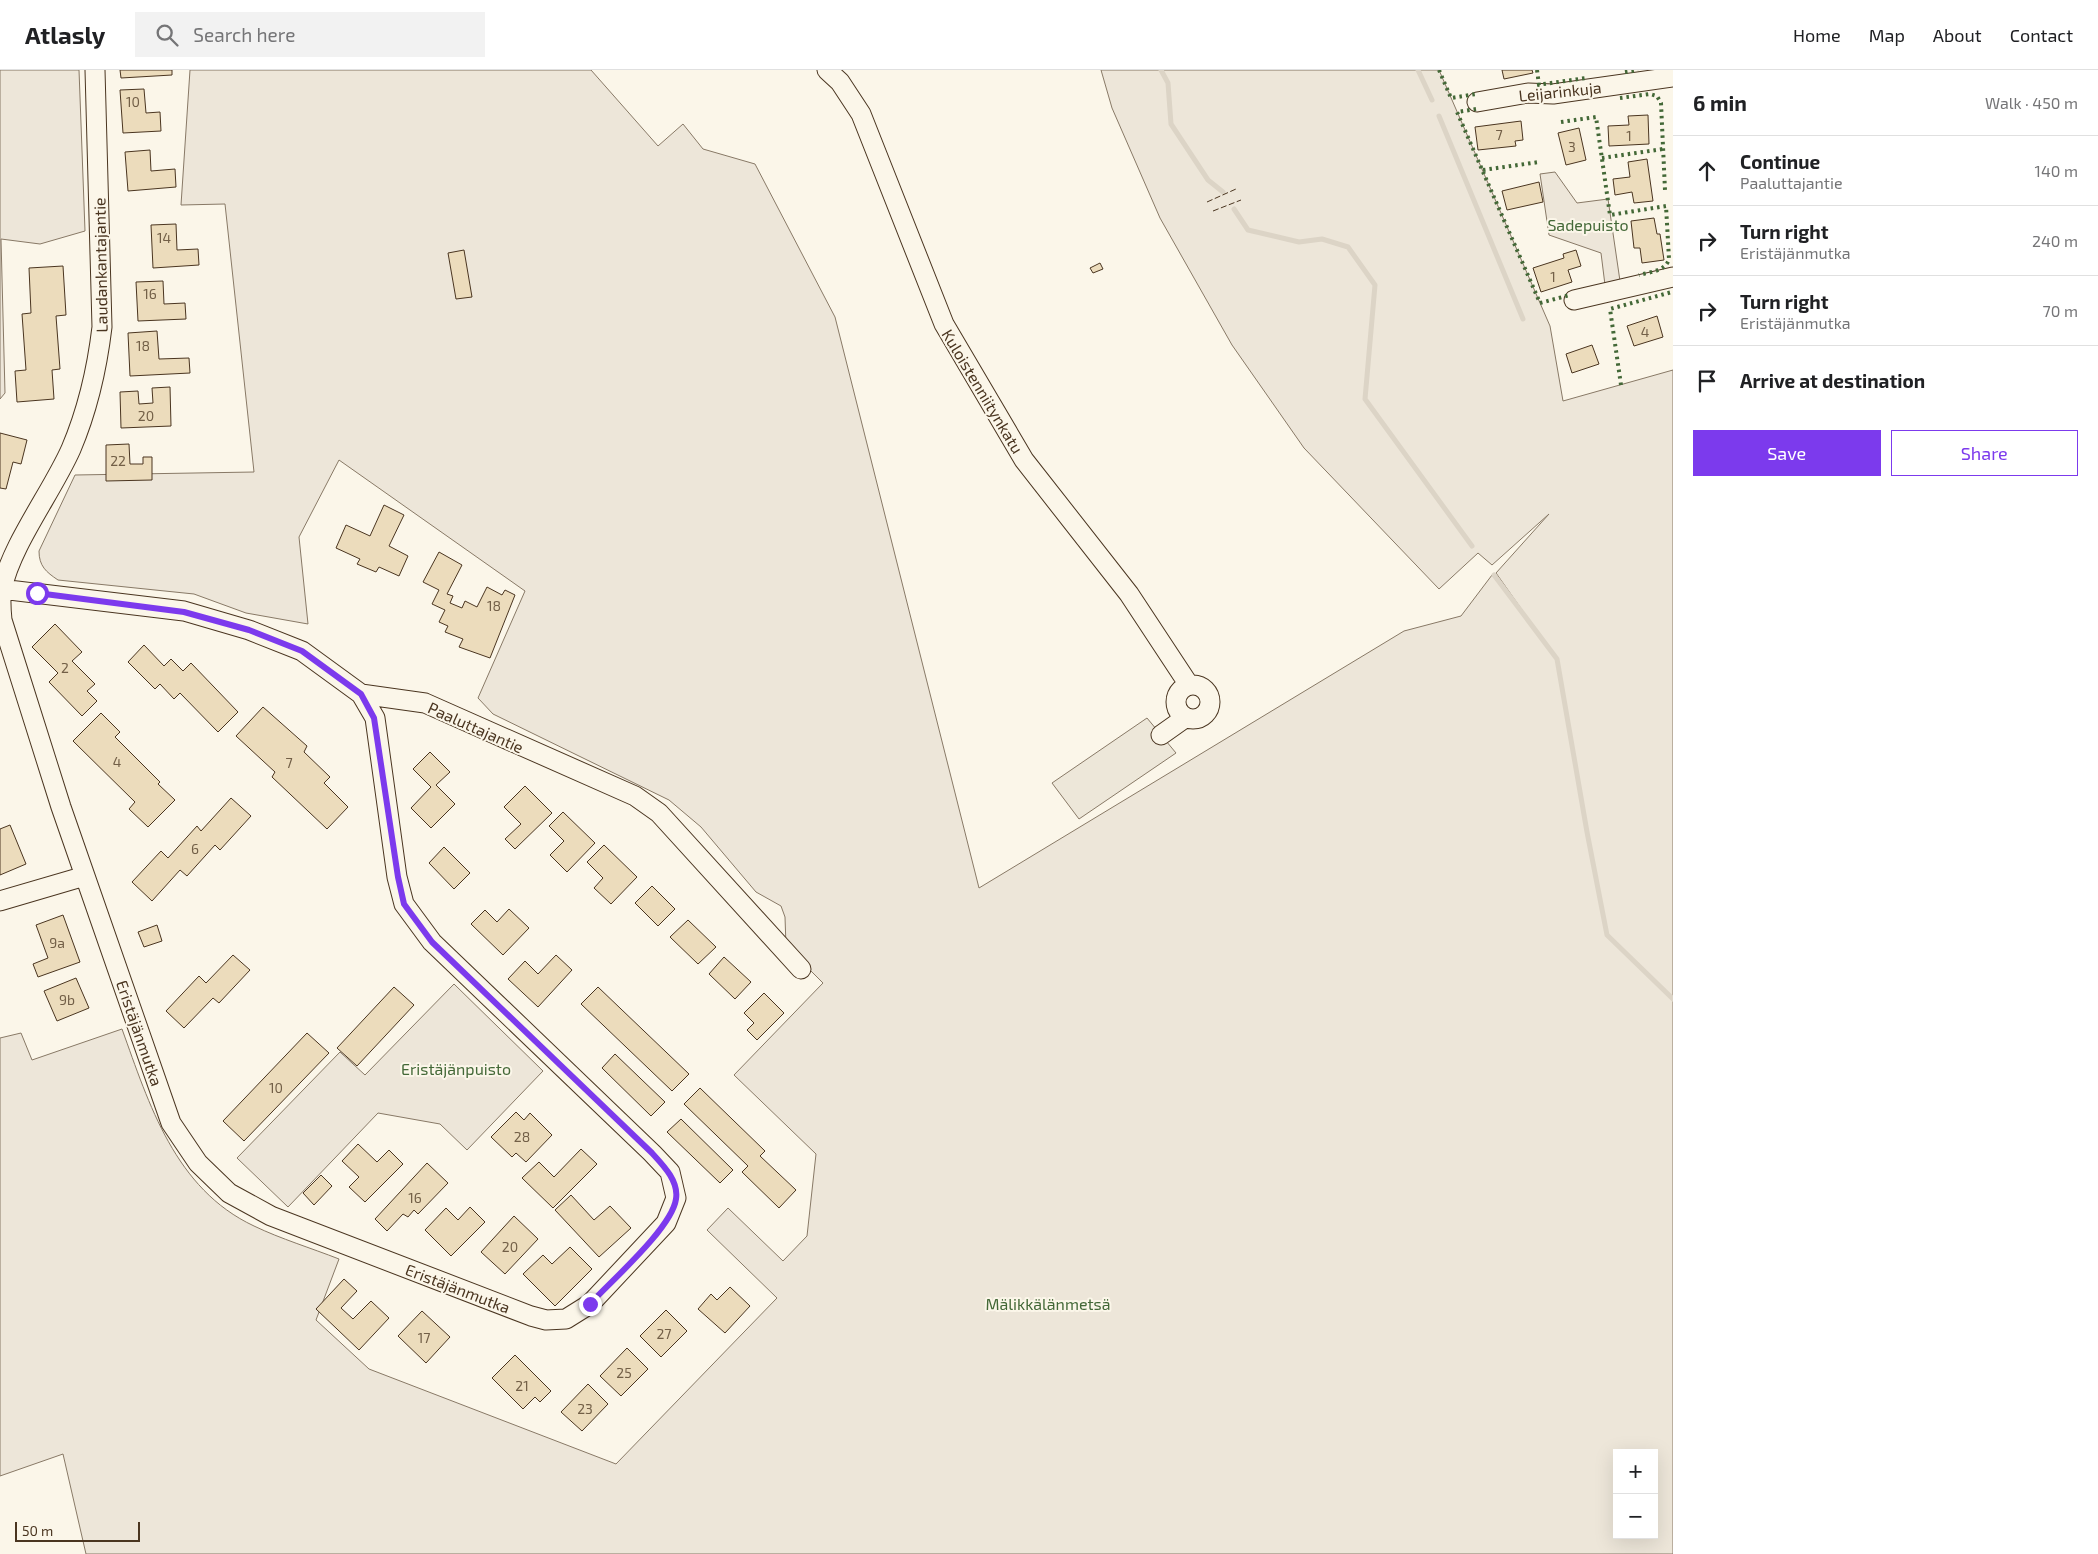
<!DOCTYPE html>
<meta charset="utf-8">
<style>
:root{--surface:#fff;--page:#f2f2f2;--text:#202124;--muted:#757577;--line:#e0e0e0;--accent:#7c3aed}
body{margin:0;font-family:"Exo 2",sans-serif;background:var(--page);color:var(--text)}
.controls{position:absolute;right:15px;bottom:15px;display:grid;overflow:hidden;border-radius:0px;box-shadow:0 5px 20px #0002}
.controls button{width:45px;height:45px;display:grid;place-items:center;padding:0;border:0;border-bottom:1px solid var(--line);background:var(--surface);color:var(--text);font:25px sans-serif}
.scale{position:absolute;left:15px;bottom:12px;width:125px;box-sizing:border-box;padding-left:5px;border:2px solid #4a3520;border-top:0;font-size:14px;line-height:18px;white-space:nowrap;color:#4a3520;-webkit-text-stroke:4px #fbf6e9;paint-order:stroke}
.stop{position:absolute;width:15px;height:15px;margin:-11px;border:4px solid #7c3aed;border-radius:50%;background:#fff}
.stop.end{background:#7c3aed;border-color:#fff;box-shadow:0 1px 5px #0008}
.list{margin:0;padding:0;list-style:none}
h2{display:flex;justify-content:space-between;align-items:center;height:65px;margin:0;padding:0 20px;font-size:21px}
h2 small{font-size:16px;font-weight:400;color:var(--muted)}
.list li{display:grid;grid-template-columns:32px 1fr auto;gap:15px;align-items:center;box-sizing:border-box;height:70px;padding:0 20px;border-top:1px solid var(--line)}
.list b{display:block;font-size:19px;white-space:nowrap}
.list p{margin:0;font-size:16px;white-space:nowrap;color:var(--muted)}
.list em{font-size:16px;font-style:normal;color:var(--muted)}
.actions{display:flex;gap:10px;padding:15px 20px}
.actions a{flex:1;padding:11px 0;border:1px solid var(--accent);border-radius:0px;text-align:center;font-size:18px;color:var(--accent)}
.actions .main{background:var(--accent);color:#fff}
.icon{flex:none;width:28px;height:28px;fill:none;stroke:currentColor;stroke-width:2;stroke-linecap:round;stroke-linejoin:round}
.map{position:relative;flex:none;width:1673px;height:1484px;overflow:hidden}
header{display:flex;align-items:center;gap:30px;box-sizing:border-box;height:70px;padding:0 25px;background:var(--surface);border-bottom:1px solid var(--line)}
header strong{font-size:24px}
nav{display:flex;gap:28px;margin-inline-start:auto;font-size:18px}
.search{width:350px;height:45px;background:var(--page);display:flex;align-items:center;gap:12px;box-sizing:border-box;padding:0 18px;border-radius:0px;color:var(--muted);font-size:19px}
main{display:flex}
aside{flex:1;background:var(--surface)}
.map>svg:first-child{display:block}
.green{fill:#ede6d9;stroke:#887966;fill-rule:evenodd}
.parking{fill:#ede7d9;stroke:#887966}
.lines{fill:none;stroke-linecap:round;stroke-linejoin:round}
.stream{stroke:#dcd4c6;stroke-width:5}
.building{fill:#ecdcbc;stroke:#4a3520}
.minor-casing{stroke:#4a3520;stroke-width:21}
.minor{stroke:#fbf6e9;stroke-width:19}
.hedge{stroke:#436837;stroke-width:4;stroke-dasharray:2.5 4;stroke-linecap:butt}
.fence{stroke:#4a3520;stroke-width:1;stroke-dasharray:6 2.5;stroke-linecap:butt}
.route{stroke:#7c3aed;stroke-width:6}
.labels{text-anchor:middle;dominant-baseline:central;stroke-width:4;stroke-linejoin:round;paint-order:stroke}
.number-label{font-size:14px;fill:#725f47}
.street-label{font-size:16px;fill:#4a3520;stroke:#fbf6e9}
.park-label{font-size:16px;fill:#436837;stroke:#fbf6e9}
</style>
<header>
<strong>Atlasly</strong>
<div class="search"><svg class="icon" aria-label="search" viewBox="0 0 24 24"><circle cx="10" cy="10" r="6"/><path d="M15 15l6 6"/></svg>Search here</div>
<nav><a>Home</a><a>Map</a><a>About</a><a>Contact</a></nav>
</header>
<main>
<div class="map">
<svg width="1673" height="1484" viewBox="0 0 1673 1484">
<rect width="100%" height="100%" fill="#fbf6e9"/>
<path class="green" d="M0,0h79l6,161 -45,13 -39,-5 4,154 -5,6z
M190,0h401l67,76 25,-22 20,25 52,15 80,153 144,571 425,-257 57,-15 31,-41 54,69 -50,-71 53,-59 -57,51 -14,-12 -39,36 -135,-141 -72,-103 -72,-127 -48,-110 -11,-38h338l111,256 13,75 110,-31v1184h-1587l-23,-100 -63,22v-438l21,-5 11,27 90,-31c27,75 53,160 132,197 27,13 57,22 85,33l-23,61 53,49 247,95 161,-166 -70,-68 21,-22 55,53 24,-25 9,-82 -82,-79 89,-92 -37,-37 -1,-29 -4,-11 -25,-14 -55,-65 -32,-27 -176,-86 -15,-16 47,-107 -186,-131 -40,77 9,87 -62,-11 -52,-19 -136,-14c-12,-8 -19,-14 -19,-29l36,-76 179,-3 -29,-268 -44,1zM1617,1383h37v82h-37z
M1555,102l22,31 31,-4 12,82 -15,4 -4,-32 -52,-18 -9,-61z
M454,914l89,87 -76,79 -27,-26 -62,-11 -90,94 -51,-49 103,-106 25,23z"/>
<path class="parking" d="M1147,648l29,35 -97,66 -27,-36z"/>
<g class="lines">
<path class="stream" d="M1161,0l7,13 3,41 37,56 15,12
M1418,0l14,30
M1439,46l84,203
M1234,139l14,21 51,12 23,-3 26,8 27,38 -10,114 107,147
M1494,505l63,84 30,173 20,103 66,64"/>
</g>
<path class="building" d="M120,0h52v5l-51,3z
M1502,0h30l1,3 -29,6z
M144,19l2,24 14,-1 1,19 -38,2 -3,-43z
M1648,45l1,29 -40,2 -1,-20 21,-1 -1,-9z
M1521,51l2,19 -8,1 1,5 -38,4 -3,-23z
M1579,58l7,32 -20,5 -8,-32z
M150,80l1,21 24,-2 1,18 -48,4 -3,-39z
M1647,89l6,42 -19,2 -2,-11 -17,3 -2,-16 17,-2 -2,-15z
M1539,112l4,20 -36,8 -5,-19z
M1654,148l3,16h3l4,26 -22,3 -2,-15h-6l-3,-27z
M176,154l1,26 21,-1 1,16 -46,3 -2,-43z
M464,180l8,47 -16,2 -8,-46z
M1576,180l5,16 -13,4 4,12 -31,10 -8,-24 31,-10 -1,-4z
M1100,193l3,6 -10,4 -3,-5z
M63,196l3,49 -10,1 4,53 -8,1 2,29 -37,3 -2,-31 11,-1 -4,-56 9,-1 -2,-45z
M163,211l1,23 21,-1 1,16 -48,2 -2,-39z
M1657,246l6,21 -29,9 -7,-20z
M157,261l2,28 30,-1 1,15 -60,3 -2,-43z
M1592,275l7,19 -27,9 -6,-19z
M170,317l1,39 -50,2 -1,-36 18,-1 1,13 14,-1 -1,-15z
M0,363l27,7 -6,24 -8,-2 -7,27 -6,-1z
M129,374l1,20h13v-7h9v23l-46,1v-36z
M384,435l20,10 -15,31 19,10 -9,20 -20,-9 -3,5 -19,-8 3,-5 -24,-11 10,-23 24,11z
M439,482l23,13 -15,29 6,2 -3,7 12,5 3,-7 12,6 10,-20 15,8 3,-5 10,5 -25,63 -31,-11 4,-8 -18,-7 3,-6 -9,-4 6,-12 -13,-6 7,-14 -16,-8z
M55,554l27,28 -10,9 23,23 -8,7 10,10 -15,15 -33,-34 9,-9 -26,-26z
M144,575l20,21 7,-7 12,12 8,-8 47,49 -20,20 -38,-39 -6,6 -14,-15 -5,5 -27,-27z
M263,637l44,39 -3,6 26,25 -6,6 24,24 -21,22 -55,-52 3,-5 -39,-36z
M101,643l19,19 -5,5 45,45 -2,2 17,16 -27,27 -19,-18 6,-7 -62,-61z
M430,682l20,20 -14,13 19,19 -24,24 -20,-20 20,-21 -18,-18z
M525,716l27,27 -37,36 -10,-10 16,-15 -17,-17z
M231,728l20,18 -31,34 -5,-5 -28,31 -7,-6 -28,31 -20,-19 29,-31 7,7 29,-32 4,5z
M563,742l32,31 -28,29 -17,-17 14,-14 -15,-15z
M10,755l16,39 -26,11v-46z
M604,775l33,32 -26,27 -17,-16 9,-10 -16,-16z
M444,777l26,26 -16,16 -25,-26z
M652,816l23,23 -17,17 -23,-23z
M509,839l20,19 -26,27 -32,-31 14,-14 12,12z
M63,845l17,47 -42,15 -5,-13 15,-6 -12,-33z
M688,850l28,27 -18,17 -28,-27z
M157,855l5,16 -18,6 -6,-15z
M233,885l17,15 -31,33 -6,-5 -29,30 -18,-17 33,-35 7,7z
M556,885l16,15 -34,37 -30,-28 17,-18 13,13z
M724,887l27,25 -16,17 -26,-25z
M76,908l13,30 -32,13 -13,-30z
M394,917l20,18 -57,61 -20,-18z
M598,917l91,87 -17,17 -91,-87z
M764,923l20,20 -27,27 -10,-10 7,-7 -10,-10z
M307,963l22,20 -85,88 -21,-20z
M615,984l50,48 -14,14 -49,-48z
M700,1018l65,63 -5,5 36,34 -17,18 -37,-36 6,-6 -64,-62z
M516,1042l8,8 6,-7 22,22 -26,27 -10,-9 -4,4 -21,-20z
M681,1049l52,51 -13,13 -53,-51z
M358,1074l19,18 12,-12 14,14 -38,38 -16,-15 10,-10 -17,-16z
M581,1079l16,15 -44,44 -31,-30 17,-16 15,15z
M427,1093l21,20 -30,31 -4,-4 -6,7 -5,-3 -16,17 -12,-12z
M321,1105l11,11 -18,19 -11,-12z
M571,1125l23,25 16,-14 21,22 -32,29 -44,-47z
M470,1137l15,15 -34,34 -26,-26 21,-22 12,12z
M514,1146l24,23 -33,35 -24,-22z
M570,1177l22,22 -37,37 -32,-32 20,-19 9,9z
M344,1209l13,12 -16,17 12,11 18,-18 18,17 -30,32 -43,-41z
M730,1217l20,19 -25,27 -27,-24 13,-15 6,6z
M666,1240l21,21 -26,26 -21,-21z
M422,1241l28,26 -24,26 -28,-27z
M627,1278l21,21 -27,27 -21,-20z
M515,1285l36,36 -11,11 -5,-5 -12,12 -31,-31z
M588,1314l20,20 -26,27 -21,-19z"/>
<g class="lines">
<defs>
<path id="minor" d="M95,0l7,257c-5,42 -14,82 -31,122 -19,43 -60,96 -69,140 -2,10 -1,21 0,31l59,187 110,316 27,40 31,30 42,23 260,100 15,4 20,-1 24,-15 76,-81 10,-25 -6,-26 -18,-19 -220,-211 -28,-38 -7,-27 -22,-159 -14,-24
M827,0l13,12 21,32 83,210 80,136 105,134 60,91
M1477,32l51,-9 25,1 120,-17
M1574,230l99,-23
M0,519l184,22 65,19 53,21 59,43 64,9 210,93 24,17 142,156
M1176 632a17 17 0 1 1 34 0a17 17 0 1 1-34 0Z
M1161,665l24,-17
M0,831l85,-25"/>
</defs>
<use href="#minor" class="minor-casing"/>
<use href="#minor" class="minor"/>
<path class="hedge" d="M1439,0l12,28 25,-4
M1537,0l2,15
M1625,2l13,-2
M1537,15l49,-7
M1620,28l30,-4 7,2 4,7 4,87
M1476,39l-19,3 83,191 30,-8
M1561,52l35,-5 14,98 56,-9 3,53c-3,12 -19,13 -30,16
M1602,88l61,-9
M1483,100l56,-8
M1621,315l-11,-76 62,-17"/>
<path class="fence" d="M1207,132l29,-13
M1213,141l28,-11"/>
</g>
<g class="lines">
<path class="route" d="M37,523l147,19 65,18 53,21 59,43 13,24 24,159 6,27 28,38 220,211c11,12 27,28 24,46 -4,29 -65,82 -86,105"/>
</g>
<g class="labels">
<g class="number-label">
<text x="133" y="31">10</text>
<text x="1499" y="64">7</text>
<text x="1629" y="65">1</text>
<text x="1572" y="76">3</text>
<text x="164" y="167">14</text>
<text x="1553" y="206">1</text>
<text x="150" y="223">16</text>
<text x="1645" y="261">4</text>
<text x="143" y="275">18</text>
<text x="146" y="345">20</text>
<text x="118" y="390">22</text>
<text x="494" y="535">18</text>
<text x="65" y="597">2</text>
<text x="117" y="691">4</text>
<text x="289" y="692">7</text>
<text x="195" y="778">6</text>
<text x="57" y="872">9a</text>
<text x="67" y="929">9b</text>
<text x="276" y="1017">10</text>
<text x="522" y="1066">28</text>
<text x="415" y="1127">16</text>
<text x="510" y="1176">20</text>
<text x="664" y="1263">27</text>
<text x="424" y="1267">17</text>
<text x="624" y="1302">25</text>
<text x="522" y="1315">21</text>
<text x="585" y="1338">23</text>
</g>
<g class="street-label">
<text transform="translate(1560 21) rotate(-6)">Leijarinkuja</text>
<text transform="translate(100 195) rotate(-91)">Laudankantajantie</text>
<text transform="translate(983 321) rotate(59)">Kuloistenniitynkatu</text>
<text transform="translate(476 657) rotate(24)">Paaluttajantie</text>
<text transform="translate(140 963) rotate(71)">Eristäjänmutka</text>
<text transform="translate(458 1218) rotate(21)">Eristäjänmutka</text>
</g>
<g class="park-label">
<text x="1588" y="154">Sadepuisto</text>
<text x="456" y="998">Eristäjänpuisto</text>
<text x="1048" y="1233">Mälikkälänmetsä</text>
</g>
</g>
</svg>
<div class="controls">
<button>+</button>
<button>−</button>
</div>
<div class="scale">50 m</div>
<div class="stop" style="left:37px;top:523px"></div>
<div class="stop end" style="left:590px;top:1234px"></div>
</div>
<aside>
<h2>6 min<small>Walk · 450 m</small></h2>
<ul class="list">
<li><svg class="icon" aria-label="ahead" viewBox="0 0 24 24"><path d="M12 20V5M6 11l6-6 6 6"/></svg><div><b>Continue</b><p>Paaluttajantie</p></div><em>140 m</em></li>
<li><svg class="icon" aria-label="right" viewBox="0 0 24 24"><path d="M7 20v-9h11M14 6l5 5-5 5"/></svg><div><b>Turn right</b><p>Eristäjänmutka</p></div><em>240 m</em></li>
<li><svg class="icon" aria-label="right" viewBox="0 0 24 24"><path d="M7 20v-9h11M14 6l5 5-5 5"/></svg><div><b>Turn right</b><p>Eristäjänmutka</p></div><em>70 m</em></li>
<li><svg class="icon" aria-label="arrive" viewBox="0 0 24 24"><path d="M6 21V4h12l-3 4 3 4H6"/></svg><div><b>Arrive at destination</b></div></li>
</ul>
<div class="actions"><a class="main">Save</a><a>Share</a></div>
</aside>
</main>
